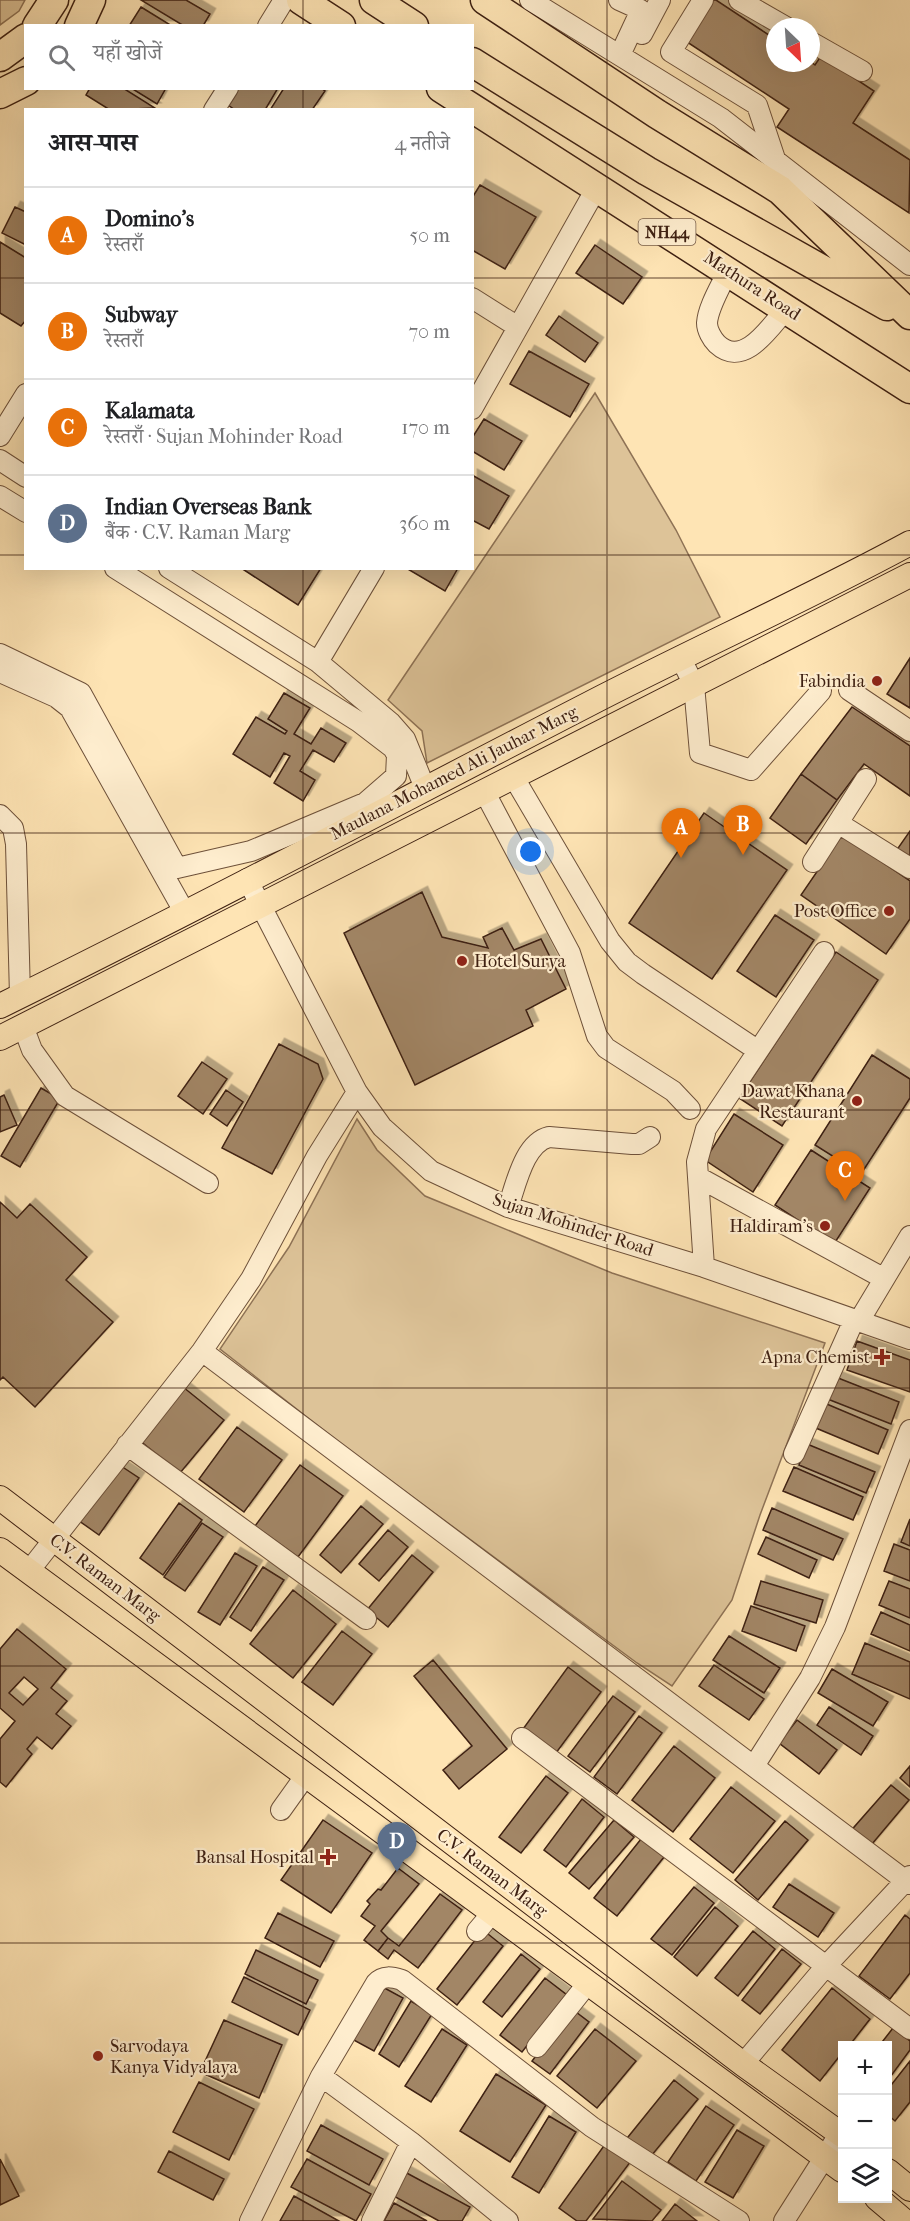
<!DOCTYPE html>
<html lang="hi">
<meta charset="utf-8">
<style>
:root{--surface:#fff;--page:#f6f6f6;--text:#202124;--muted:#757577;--line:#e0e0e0;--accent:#8f2418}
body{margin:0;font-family:"IM FELL French Canon","Noto Serif Devanagari",serif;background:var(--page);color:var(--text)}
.controls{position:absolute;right:18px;bottom:18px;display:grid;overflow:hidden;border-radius:0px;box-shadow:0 6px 24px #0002}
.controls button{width:54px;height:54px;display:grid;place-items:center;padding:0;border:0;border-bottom:2px solid var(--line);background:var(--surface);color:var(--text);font:30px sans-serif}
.compass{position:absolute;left:766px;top:18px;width:54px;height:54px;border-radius:50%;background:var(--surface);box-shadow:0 6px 24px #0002;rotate:155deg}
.you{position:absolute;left:531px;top:852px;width:21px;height:21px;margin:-15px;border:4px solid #fff;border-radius:50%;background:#1a73e8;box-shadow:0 0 0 9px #1a73e833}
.badge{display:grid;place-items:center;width:39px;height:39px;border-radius:50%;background:var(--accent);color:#fff;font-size:20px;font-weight:700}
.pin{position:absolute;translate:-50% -50px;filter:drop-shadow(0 2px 3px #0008)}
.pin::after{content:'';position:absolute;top:32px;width:21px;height:18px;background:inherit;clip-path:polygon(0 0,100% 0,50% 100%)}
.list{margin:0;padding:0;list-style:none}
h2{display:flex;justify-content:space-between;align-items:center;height:78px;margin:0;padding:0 24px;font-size:26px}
h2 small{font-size:20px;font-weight:400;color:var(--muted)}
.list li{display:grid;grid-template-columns:39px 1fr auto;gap:18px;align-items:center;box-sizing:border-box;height:96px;padding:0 24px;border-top:2px solid var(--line)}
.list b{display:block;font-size:22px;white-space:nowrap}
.list p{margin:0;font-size:20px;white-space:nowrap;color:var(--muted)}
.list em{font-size:20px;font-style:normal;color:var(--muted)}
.icon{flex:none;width:33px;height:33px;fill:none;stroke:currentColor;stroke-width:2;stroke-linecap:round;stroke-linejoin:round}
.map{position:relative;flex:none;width:910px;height:2221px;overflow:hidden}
.search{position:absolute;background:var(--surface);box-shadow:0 6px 24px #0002;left:24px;top:24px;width:450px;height:66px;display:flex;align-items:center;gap:15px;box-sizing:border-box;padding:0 21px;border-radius:0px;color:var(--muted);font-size:22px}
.panel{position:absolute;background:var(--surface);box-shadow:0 6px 24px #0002;left:24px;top:108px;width:450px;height:462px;border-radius:0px}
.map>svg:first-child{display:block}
.green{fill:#ddc398;stroke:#8e7255;stroke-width:1.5}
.building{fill:#a28666;stroke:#3e2012;stroke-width:1.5;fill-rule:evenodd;filter:url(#shadow)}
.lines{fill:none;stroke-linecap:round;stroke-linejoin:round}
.minor-casing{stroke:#6e513a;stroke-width:22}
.major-casing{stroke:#3e2012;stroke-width:26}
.highway-casing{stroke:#3e2012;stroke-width:31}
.minor{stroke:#feedce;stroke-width:20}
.major{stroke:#fee4b4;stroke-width:24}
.highway{stroke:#fee4b4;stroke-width:28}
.grid{fill:none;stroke:#3e2012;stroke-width:1.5;stroke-opacity:0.55}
.poi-dot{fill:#8f2418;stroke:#feedce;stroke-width:2}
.labels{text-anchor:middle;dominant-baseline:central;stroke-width:4.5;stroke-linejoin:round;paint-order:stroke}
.shield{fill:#feedce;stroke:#785e4a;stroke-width:1.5}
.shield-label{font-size:16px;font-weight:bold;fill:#3e2012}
.street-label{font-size:18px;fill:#3e2012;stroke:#feedce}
.poi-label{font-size:18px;fill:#3e2012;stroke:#feedce;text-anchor:end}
</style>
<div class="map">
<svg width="910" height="2221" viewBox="0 0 910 2221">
<defs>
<filter id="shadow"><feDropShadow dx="5.5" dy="-5.5" stdDeviation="0" flood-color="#0004"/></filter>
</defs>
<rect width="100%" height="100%" fill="#fee4b4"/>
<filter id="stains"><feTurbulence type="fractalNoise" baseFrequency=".00333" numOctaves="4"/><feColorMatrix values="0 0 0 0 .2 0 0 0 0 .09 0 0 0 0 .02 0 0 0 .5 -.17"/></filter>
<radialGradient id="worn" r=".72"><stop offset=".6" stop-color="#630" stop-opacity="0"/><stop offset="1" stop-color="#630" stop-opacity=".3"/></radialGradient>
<path class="green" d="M0,0h25l-6,11 -19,14z
M595,393l81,137 44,87 -293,146 -5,-32 -34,-31z
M357,1119l20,31 48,46 187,77 213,70 -65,172 -28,85 -60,86 -35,-23 -293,-217 -124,-97 69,-102z"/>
<path class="building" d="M141,0h45l24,14 -7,12h-19z
M710,0h6l59,39v24l36,-1 4,3 6,-9 53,35 -21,32 57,37 -1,53 -132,-86 12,-18 -105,-69z
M141,7l31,19h-43z
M90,88h33l32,20 -45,2 -24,-15z
M131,88h35l-9,16z
M233,88h45l-13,22h-30l-11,-8z
M284,88h37l4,3 -13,19h-42z
M480,185l56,32 -31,52 -33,-19v-52z
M15,207l11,5v33l-24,-12z
M0,242l26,16v62l-5,6 -21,-13z
M595,245l47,32 -19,27 -47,-31z
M559,316l39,27 -13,19 -39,-27z
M529,351l60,33 -19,33 -60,-33z
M484,419l38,22 -18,29 -32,-19v-13z
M472,475l37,21 -20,33 -17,-9z
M241,568h80l-23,37z
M406,568h52l-13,23z
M910,658v50l-23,-14z
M284,693l26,15 -16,26 17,10 10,-16 25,15 -12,19 -21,-12 -13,21 15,9 -12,21 -29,-18 16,-27 -6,-3 -14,24 -37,-23 23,-37 29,17 2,-3 -19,-12z
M852,707l58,39v50l-46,-32 -27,36 -36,-26z
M801,774l36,26 -31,44 -36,-26z
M704,813l83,57 -75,109 -83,-56z
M910,831v30l-14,-10z
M842,835l68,46v38l-24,35 -85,-59z
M422,892l20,45 46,11 -5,-11 19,-9 12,22 27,-11 25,50 -40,21 7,16 -118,59 -71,-152z
M775,915l39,25 -38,57 -39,-26z
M836,952l42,28 -96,146 -43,-28z
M279,1044l39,20 5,15 -51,95 -50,-26z
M872,1055l38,24v19l-49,76 -46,-29z
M202,1062l25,17 -24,35 -25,-18z
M41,1088l19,11 -40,68 -19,-11z
M226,1090l17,12 -16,24 -17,-12z
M4,1095l13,30 -17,7v-35z
M734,1114l49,31 -30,47 -48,-32z
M811,1150l59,38 -36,56 -59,-39z
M0,1202l17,16 13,-14 57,53 -21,23 47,42 -78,85 -32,-30 -3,3z
M857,1341l53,19v32l-63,-22z
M833,1376l66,26 -8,22 -66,-26z
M183,1387l41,33 -44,53 -41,-33z
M822,1402l66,28 -10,24 -67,-28z
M237,1427l45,33 -38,52 -45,-33z
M807,1444l68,28 -9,21 -67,-28z
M115,1462l24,16 -40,57 -24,-17z
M300,1465l43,31 -45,61 -43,-31z
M794,1467l69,30 -10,23 -70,-29z
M179,1503l23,17 -39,55 -23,-17z
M361,1506l22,18 -42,49 -21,-18z
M772,1508l71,31 -10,21 -70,-30z
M910,1519v27l-9,-4z
M202,1523l21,14 -38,54 -21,-14z
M388,1530l20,17 -29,34 -20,-17z
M766,1537l51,23 -8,18 -51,-24z
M894,1544l16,6v31l-26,-10z
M235,1553l22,13 -37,59 -22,-13z
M412,1555l21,17 -45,55 -21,-17z
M263,1567l21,13 -33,51 -21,-14z
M761,1581l62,19 -7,23 -62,-19z
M889,1581l21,8v29l-31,-13z
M293,1590l43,34 -43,54 -43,-34z
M751,1606l54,20 -9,25 -54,-20z
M881,1612l29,13v26l-39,-17z
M17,1629l49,40 -15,19 16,13 -11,13 15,12 -19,23 -15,-12 -10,12 5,5 -26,33 -6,-5v-43l15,-18 -15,-13v-59zM24,1677l14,12 -15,16 -14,-12z
M342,1631l30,23 -39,51 -31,-23z
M729,1636l51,32 -16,25 -51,-33z
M865,1643l45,19v37l-58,-25z
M433,1660l74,89 -48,40 -16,-19 29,-24 -58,-70z
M714,1665l50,34 -15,21 -50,-34z
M568,1667l33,25 -45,61 -33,-24z
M832,1669l56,33 -15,24 -55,-33z
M613,1696l22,16 -45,60 -22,-16z
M829,1707l44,29 -12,19 -44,-30z
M639,1716l23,17 -45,61 -23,-17z
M797,1720l40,30 -18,24 -40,-31z
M674,1746l41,32 -42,54 -41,-32z
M910,1766v21l-10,-9z
M546,1776l22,17 -47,60 -22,-16z
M891,1785l18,15 -42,50 -19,-16z
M731,1787l44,34 -42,52 -43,-34z
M582,1799l22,18 -38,50 -22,-17z
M323,1820l49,33 -41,60 -50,-33z
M614,1820l20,17 -45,52 -20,-16z
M785,1821l23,19 -50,60 -23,-20z
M641,1839l23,18 -47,59 -23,-18z
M398,1868l21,16 -38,47 7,7 -10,13 -14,-11 11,-14 -14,-10 9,-12 -3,-3 11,-12 3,1z
M789,1884l45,29 -16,24 -45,-30z
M694,1887l20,16 -42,52 -21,-16z
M440,1894l22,16 -44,58 -24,-18 -6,9 -10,-8 10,-13 11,8z
M715,1907l23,19 -41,50 -23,-19z
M278,1913l56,28 -14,26 -55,-29z
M905,1915l5,4v54l-20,26 -31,-23z
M483,1930l20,16 -46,59 -20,-16z
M753,1931l22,18 -37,47 -23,-18z
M782,1949l19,15 -41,50 -18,-14z
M256,1950l62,30 -12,24 -61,-30z
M521,1954l19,15 -38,48 -19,-15z
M244,1977l66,33 -12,25 -66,-33z
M545,1978l22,17 -45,57 -22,-17z
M379,1985l24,13 -29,53 -24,-13z
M832,1988l38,31 -21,27h-7v7l-22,28 -38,-31z
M411,2001l21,13 -33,53 -20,-13z
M572,2009l17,13 -39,52 -18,-13z
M224,2020l58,25 -23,53 -59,-26z
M893,2028l17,13v9l-22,30v-34h-9z
M442,2029l25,16 -36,57 -26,-16z
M595,2029l41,32 -39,47 -40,-32z
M910,2061v41l-15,19 -7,-6v-26z
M496,2074l50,31 -36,57 -50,-31z
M674,2080l24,19 -51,62 -23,-19z
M199,2082l55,27 -25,51 -56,-28z
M706,2106l28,19 -38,56 -28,-19z
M549,2116l27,16 -37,61 -27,-16z
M321,2125l62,34 -14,26 -62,-34z
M737,2130l27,16 -31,52 -28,-16z
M606,2143l25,18 -45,60h-9l-18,-13z
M169,2151l55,28 -11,21 -55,-28z
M0,2159l19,37 -19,9z
M307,2159l64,35 -15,27 -65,-34z
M403,2171l67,36 -8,14h-23l-49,-27z
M622,2181l39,29 -9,11 -59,-2z
M294,2196l45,25h-59z
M394,2203l33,18h-43z
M675,2204l22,17h-35z"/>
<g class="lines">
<defs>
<path id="minor" d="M530,0l191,118 189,147
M619,0l22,10 -21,45
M703,0l-32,52 86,53 18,54
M739,0l47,27
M268,26l16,-26
M642,34l18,-34
M811,42l51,29
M214,110l14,-22
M728,271c-7,15 -20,36 -21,52 0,7 5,16 10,21 27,25 53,-17 69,-35
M472,298l46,29
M472,409l125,-222
M0,436l26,-42
M0,460l26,17
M0,496l26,16
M169,568l149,94 73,61 14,16 20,49
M0,654l81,39 96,175 74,-17 114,-48 31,-27 1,-21 -4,-7 -34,-26 -244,-154
M680,657l14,28 6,68 51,17 70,-79
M318,662l56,-94
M0,672l56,25 14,11 115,205
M849,690l61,41
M513,776l97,165 17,21 16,12 114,76
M484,791l86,162 27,83 9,12 67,43 17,18
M0,815l13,13 3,16 4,152
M838,823l72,45
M813,862l53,-83
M247,879l110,213 25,35 49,44 77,36 196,60 206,72
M23,1026l9,24 33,46 143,87
M698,1177l185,101
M508,1207c8,-22 16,-64 41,-70l83,7h7l11,-7
M704,1267l-7,-105 9,-33 118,-177
M859,1321l51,-85
M202,1351l708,533
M127,1445l239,174
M794,1454l60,-134
M29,1571l173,-220 49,-72 66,-123 40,-64
M522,1738l388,291
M754,1766l56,-88 25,-51 75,-197
M281,1810l25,-35
M477,1931l16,-19
M537,2047l51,-64
M743,2064l83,-98 84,-90
M321,2076l90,66 97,79
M250,2221l71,-145 55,-93c7,-8 16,-6 26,-3l190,147 147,94
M372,2221l39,-79
M784,2221l56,-88"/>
<path id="major" d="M0,1006c198,-97 393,-201 589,-302 106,-55 216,-104 321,-161
M0,1038l910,-463
M0,1498l743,566 99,71
M0,1550l842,620
M888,2171l22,18
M877,2198l27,23"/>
<path id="highway" d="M301,0l40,26
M374,0l40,26
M485,0l172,114 123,76 130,125
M37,26l17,-26
M79,26l12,-26
M0,57l26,-19
M472,62l175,109 240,135
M441,88l469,301
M0,94l26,-13"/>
</defs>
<use href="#minor" class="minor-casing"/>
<use href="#major" class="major-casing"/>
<use href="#highway" class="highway-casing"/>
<use href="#minor" class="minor"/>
<use href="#major" class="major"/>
<use href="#highway" class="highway"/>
</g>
<path class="grid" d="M303,0v26M607,0v2221M303,88v22M0,278h26M472,278h438M0,555h26M472,555h438M303,568v1653M0,833h910M0,1110h910M0,1388h910M0,1666h910M0,1943h910"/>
<g class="poi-dot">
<circle cx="877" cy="681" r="6"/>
<circle cx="889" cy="911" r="6"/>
<circle cx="462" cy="961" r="6"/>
<circle cx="857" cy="1101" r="6"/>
<circle cx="825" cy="1226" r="6"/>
<path d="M879 1348h6v6h6v6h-6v6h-6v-6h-6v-6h6z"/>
<path d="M325 1848h6v6h6v6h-6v6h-6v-6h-6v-6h6z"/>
<circle cx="98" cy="2056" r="6"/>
</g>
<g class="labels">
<rect class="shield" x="638.5" y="219" width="57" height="26" rx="4.5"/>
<g class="shield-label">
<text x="667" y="232">NH44</text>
</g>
<g class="street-label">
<text transform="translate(752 286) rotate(33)">Mathura Road</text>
<text transform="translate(454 773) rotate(-27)">Maulana Mohamed Ali Jauhar Marg</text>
<text transform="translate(573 1225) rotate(18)">Sujan Mohinder Road</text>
<text transform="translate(105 1578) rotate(37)">C.V. Raman Marg</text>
<text transform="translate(492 1873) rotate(37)">C.V. Raman Marg</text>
</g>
<g class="poi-label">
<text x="865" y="681">Fabindia</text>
<text x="877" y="911">Post Office</text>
<text x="474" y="961" text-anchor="start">Hotel Surya</text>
<text x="845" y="1091">Dawat Khana<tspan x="845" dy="21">Restaurant</tspan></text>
<text x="813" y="1226">Haldiram's</text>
<text x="870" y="1357">Apna Chemist</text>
<text x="314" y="1857">Bansal Hospital</text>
<text x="110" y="2046" text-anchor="start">Sarvodaya<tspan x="110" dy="21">Kanya Vidyalaya</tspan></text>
</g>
</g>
<rect width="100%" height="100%" filter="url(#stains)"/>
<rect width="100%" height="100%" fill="url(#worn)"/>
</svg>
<div class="controls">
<button>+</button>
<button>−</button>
<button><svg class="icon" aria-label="layers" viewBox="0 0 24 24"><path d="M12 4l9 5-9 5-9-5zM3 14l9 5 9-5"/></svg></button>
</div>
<svg class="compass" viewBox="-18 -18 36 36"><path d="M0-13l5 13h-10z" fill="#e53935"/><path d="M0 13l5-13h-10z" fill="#757577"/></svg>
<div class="you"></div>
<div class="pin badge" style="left:681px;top:858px;background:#e8710a">A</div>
<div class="pin badge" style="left:743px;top:855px;background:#e8710a">B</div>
<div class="pin badge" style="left:845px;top:1201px;background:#e8710a">C</div>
<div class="pin badge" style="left:397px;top:1872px;background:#5c6f8a">D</div>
<div class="search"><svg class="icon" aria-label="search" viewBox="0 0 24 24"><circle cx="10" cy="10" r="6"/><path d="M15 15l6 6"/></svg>यहाँ खोजें</div>
<section class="panel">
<h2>आस-पास<small>4 नतीजे</small></h2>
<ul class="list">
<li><span class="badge" style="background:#e8710a">A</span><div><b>Domino's</b><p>रेस्तराँ</p></div><em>50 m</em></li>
<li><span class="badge" style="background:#e8710a">B</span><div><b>Subway</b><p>रेस्तराँ</p></div><em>70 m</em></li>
<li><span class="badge" style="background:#e8710a">C</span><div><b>Kalamata</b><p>रेस्तराँ · Sujan Mohinder Road</p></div><em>170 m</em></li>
<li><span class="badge" style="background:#5c6f8a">D</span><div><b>Indian Overseas Bank</b><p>बैंक · C.V. Raman Marg</p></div><em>360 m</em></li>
</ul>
</section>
</div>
